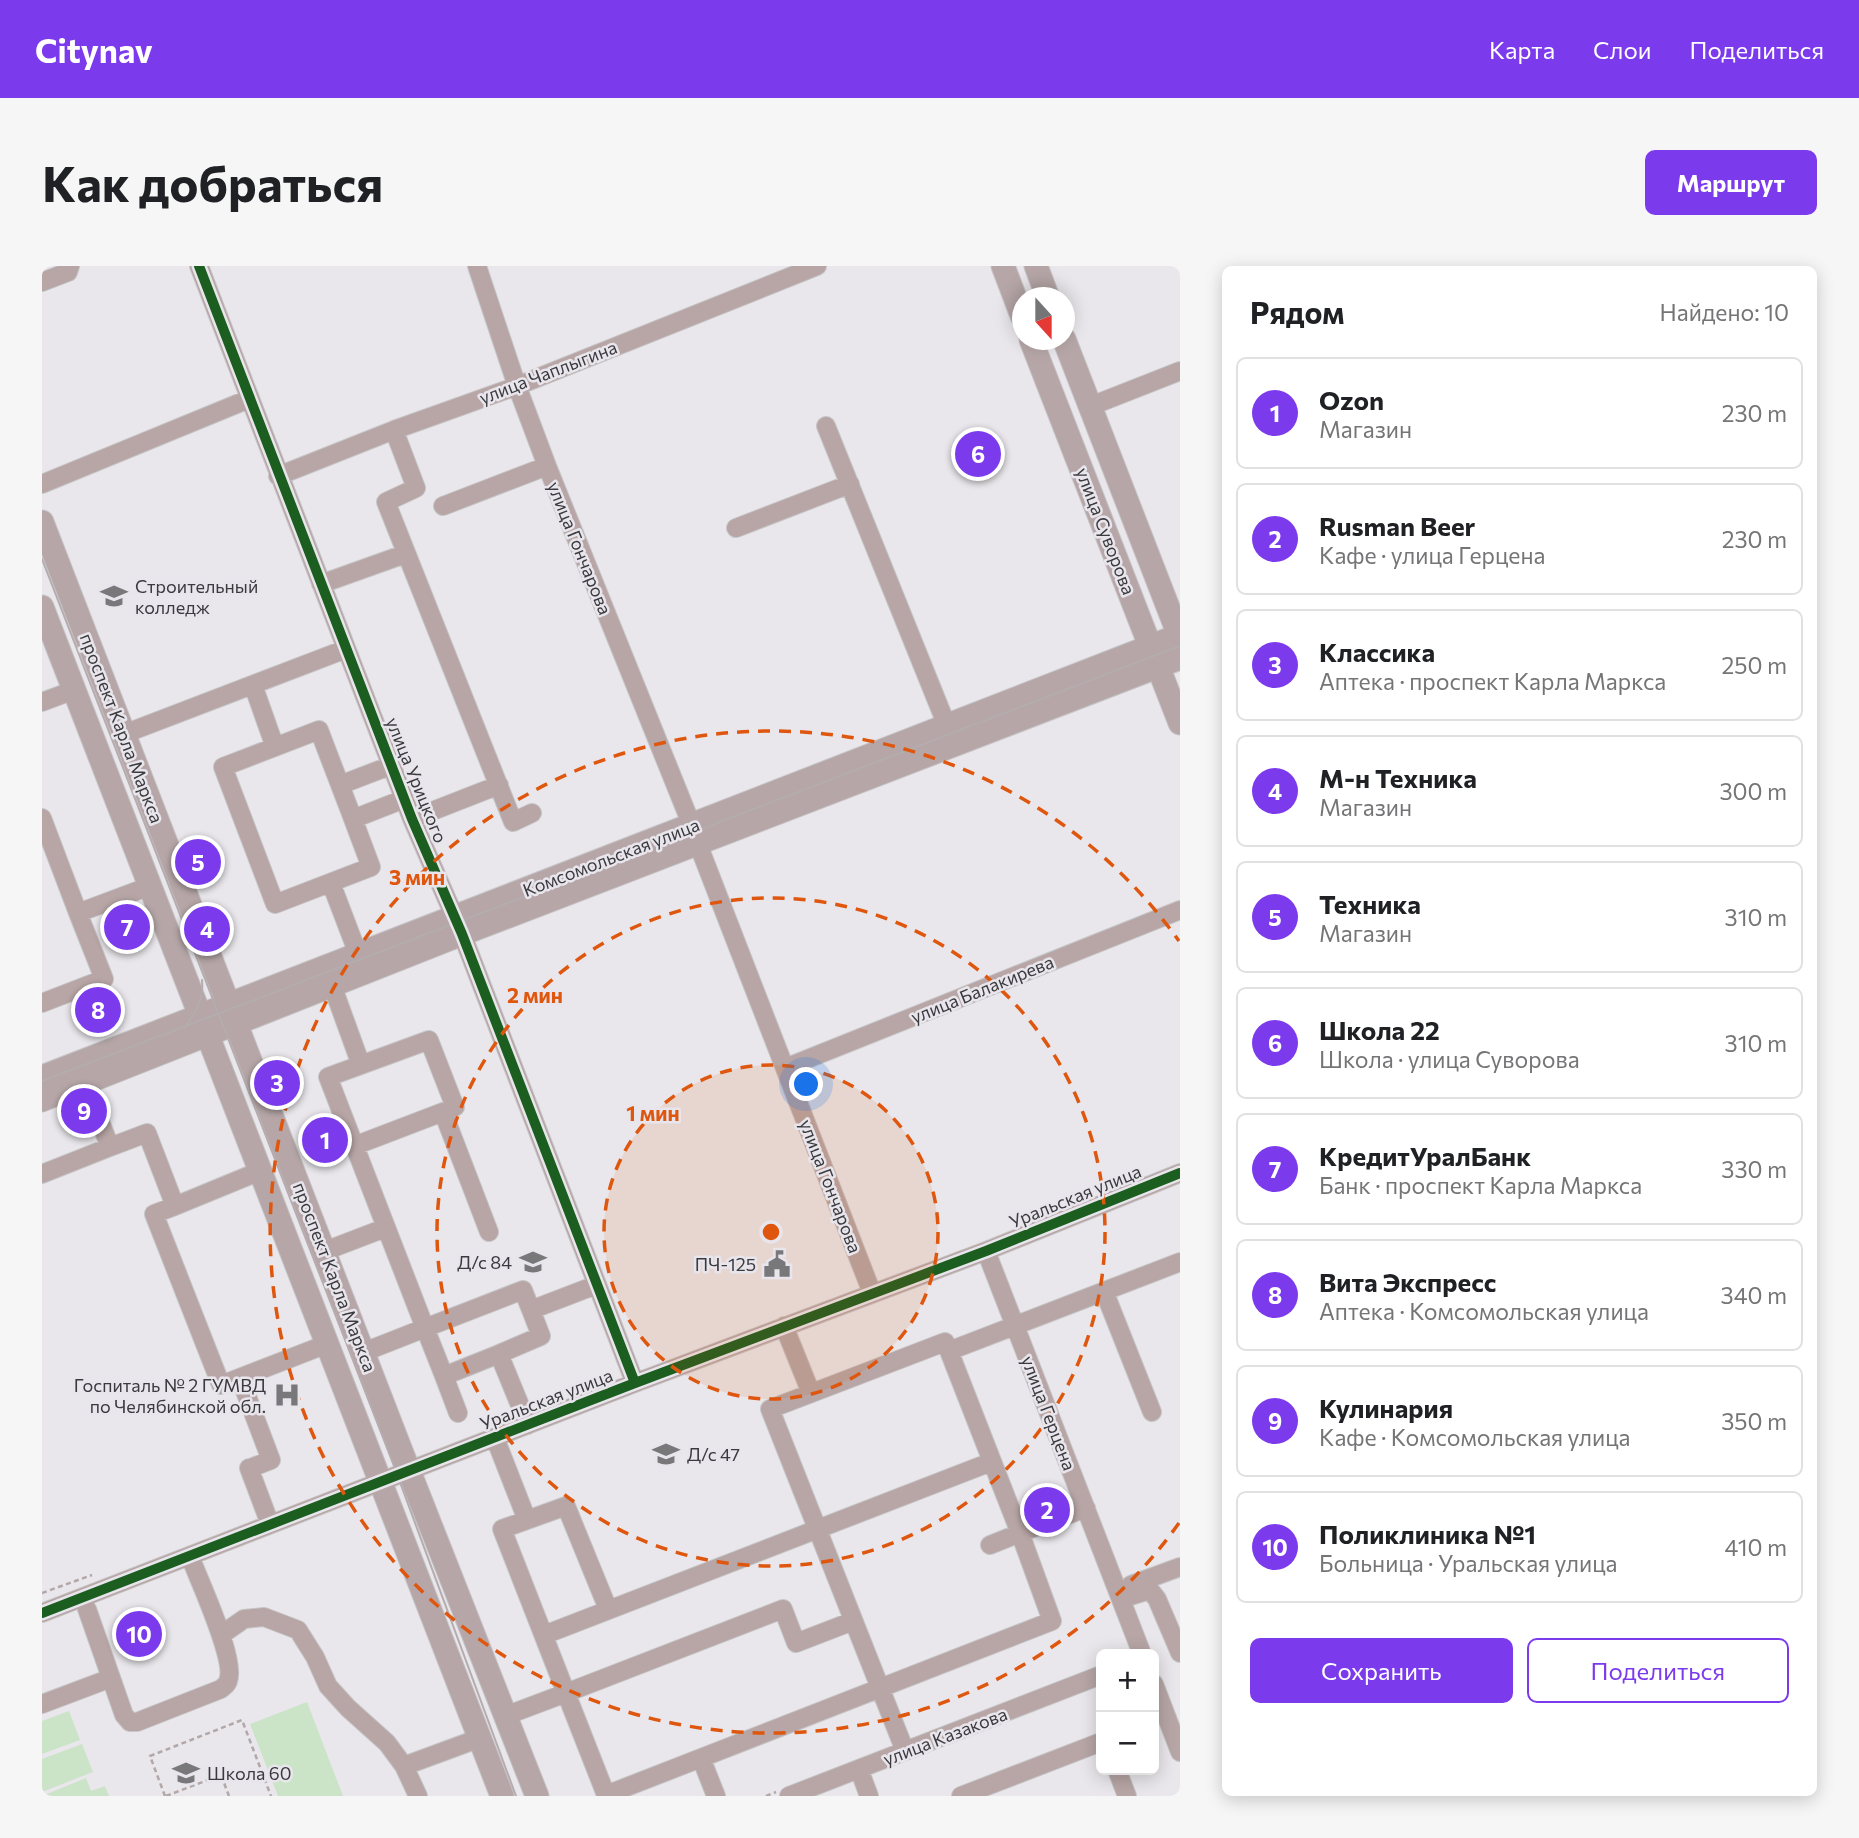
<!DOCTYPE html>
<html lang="ru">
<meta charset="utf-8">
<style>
:root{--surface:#fff;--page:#f6f6f6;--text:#202124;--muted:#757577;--line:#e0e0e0;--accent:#7c3aed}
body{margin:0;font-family:Commissioner,sans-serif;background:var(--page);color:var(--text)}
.controls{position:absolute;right:21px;bottom:21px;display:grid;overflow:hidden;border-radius:10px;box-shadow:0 4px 18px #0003}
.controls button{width:63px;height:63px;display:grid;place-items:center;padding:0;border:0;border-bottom:2px solid var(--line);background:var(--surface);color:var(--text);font:35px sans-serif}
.compass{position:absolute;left:970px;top:21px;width:63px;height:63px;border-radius:50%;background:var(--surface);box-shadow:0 4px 18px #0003;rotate:159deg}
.you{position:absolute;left:765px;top:819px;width:24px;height:24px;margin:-18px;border:5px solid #fff;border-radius:50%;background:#1a73e8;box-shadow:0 0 0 10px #1a73e833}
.badge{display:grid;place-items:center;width:46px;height:46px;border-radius:50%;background:var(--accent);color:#fff;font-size:23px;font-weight:700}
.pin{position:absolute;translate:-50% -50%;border:4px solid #fff;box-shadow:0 2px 7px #0006}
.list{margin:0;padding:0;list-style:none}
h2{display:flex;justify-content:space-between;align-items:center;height:91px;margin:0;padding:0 28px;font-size:30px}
h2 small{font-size:23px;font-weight:400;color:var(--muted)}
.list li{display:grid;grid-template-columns:46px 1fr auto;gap:21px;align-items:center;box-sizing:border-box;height:112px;margin:0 14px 14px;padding:0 14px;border:2px solid var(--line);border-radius:10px}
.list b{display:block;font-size:26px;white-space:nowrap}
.list p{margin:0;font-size:23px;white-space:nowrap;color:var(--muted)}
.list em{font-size:23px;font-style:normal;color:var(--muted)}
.actions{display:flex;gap:14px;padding:21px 28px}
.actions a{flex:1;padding:16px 0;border:2px solid var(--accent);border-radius:10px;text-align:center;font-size:24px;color:var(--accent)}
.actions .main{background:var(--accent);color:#fff}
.map{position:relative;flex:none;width:1138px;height:1530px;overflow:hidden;border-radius:10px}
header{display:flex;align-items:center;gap:42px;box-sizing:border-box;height:98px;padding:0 35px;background:var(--accent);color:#fff}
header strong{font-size:33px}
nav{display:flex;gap:38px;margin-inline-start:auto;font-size:24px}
.intro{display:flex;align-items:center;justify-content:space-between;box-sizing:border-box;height:168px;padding:0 42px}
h1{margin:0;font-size:49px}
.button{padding:18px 32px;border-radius:10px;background:var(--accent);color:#fff;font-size:24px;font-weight:700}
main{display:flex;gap:42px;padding:0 42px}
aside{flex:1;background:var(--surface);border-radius:10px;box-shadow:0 4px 18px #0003}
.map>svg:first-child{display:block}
.park{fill:#cbe4c8}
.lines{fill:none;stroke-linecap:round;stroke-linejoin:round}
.minor-casing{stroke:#c6c5c7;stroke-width:20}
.major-casing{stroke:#c6c5c7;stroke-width:25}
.path{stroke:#b3a7a7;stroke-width:2.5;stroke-dasharray:5 3.5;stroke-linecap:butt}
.minor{stroke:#b7a6a5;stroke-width:18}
.major{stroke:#b6a6a7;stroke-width:23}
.tram{stroke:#b4acae;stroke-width:2}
.cycleway-casing{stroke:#e8e6ec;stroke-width:15}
.cycleway{stroke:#1b5e20;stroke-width:10}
.ring{fill:none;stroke:#df570e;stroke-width:3.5;stroke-dasharray:12 9}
.labels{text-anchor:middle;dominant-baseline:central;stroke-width:5;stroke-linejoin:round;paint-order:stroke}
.street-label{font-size:18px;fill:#3b3a3d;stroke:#e8e6ec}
.poi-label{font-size:18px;fill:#3b3a3d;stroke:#e8e6ec;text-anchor:start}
.centre{fill:#df570e;stroke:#e8e6ec;stroke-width:3.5}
.ring-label{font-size:21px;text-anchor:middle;font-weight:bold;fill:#df570e;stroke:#e8e6ec;stroke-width:5;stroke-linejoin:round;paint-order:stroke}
</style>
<header>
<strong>Citynav</strong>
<nav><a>Карта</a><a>Слои</a><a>Поделиться</a></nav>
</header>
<div class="intro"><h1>Как добраться</h1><a class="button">Маршрут</a></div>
<main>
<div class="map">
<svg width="1138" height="1530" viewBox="0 0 1138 1530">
<rect width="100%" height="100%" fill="#e9e7eb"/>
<path class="park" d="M265,1436l36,94h-65l-28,-72z
M27,1445l11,29 -38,14v-33z
M40,1478l11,28 -51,20v-33z
M44,1512l5,13 14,-5 4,10h-67z"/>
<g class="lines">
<defs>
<path id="minor" d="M157,0l213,553 50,115 173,449
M435,0l40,120 30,80 145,360
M0,16l26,-10 2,-6
M1049,140l89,-35
M784,160l121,300
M352,164l22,58 -30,14 127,320 19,-9
M236,210l116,-46 123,-44 300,-120
M0,218l207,-85
M401,240l104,-40
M694,262l114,-44
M279,318l84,-30
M211,419l22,62
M0,436l32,-12
M82,468l222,-85
M298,519l52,-20
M0,552l36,95
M311,553l-34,-89 -96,37 52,137 96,-37 -18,-48 51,-20
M370,553l87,-34
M656,578l174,449
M289,617l27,71
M290,719l29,80
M0,737l62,-24 -26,-66 72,-27
M743,802l395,-158
M43,817l25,64 37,-14 28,73 85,-35
M312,880l89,-34
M0,908l68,-27
M133,940l-21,8 67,171 106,-41
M283,985l60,-23
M944,985l156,403
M1062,1025l48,121
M742,1060l27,67
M907,1085l71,182 66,-25
M322,1086l61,-24 -97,-251 101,-37 26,67 -12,5 46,120
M457,1088l-55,22 -19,-48 98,-38 8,20
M402,1110l14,37
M198,1112l31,82 -18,7
M486,1159l-29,-71 42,-18 -10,-26 65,-25
M453,1172l32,82
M207,1202l21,56
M1089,1319l49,-18
M1079,1333l29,-9 7,9 23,54
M45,1343l37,106 6,7h7l84,-33c3,-3 6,-4 7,-8 9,-21 -30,-102 -38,-125
M566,1343l-42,-103 -64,23 64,164 217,-84 13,34 57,-22
M0,1347l593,-230 351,-132 194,-78
M179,1369l23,-16 20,-2 34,13 17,27 13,29 20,22 39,35 17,23
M502,1369l447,-173
M1112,1418l26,68
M0,1438l69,-26
M463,1450l61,-23 40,102 95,-37
M863,1485l-135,-342 175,-67 4,9 231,-89
M817,1503l10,27
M1075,1504l10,26
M376,1530l-14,-30 76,-28
M674,1530l-15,-38 351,-137 -32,-88 -30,12
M747,1530l312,-121
M919,1530l140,-54"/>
<path id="major" d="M961,0l19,50
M994,0l12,32
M1022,73l116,299
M989,74l149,383
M0,256l358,926 137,348
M0,341l460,1189
M0,811l1138,-442
M0,834l420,-166 718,-276"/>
</defs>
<use href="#minor" class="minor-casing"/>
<use href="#major" class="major-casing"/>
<path class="path" d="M0,1327l50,-18
M123,1530l-15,-40 92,-36 29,76
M124,1530l55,-21 8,21
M724,1530l10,-4"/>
<use href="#minor" class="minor"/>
<use href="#major" class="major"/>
<path class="tram" d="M0,293l352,907 122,330
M143,761c11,-15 19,-28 17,-47
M0,815l1138,-435"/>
<defs>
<path id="cycleway" d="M157,0l213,553 50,115 173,449
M0,1347l593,-230 351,-132 194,-78"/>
</defs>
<use href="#cycleway" class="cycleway-casing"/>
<use href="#cycleway" class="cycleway"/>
</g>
<circle cx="729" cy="966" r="167" fill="#df570e" fill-opacity=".12"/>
<g class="ring">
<circle cx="729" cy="966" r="167"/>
<circle cx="729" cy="966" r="334"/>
<path d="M1137 1257A501 501 0 1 1 1137 675"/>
</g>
<defs>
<symbol id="university-bare" viewBox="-9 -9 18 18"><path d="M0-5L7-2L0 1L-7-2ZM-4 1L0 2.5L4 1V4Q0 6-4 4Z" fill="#78777a" stroke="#e8e6ec" stroke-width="2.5" paint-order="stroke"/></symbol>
<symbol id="school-bare" viewBox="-9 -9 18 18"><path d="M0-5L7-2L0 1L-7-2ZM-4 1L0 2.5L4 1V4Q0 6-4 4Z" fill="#78777a" stroke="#e8e6ec" stroke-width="2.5" paint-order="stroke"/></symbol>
<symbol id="civic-bare" viewBox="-9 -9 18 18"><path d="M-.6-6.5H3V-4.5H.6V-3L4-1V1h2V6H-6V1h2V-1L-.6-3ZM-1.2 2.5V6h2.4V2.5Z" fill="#78777a" stroke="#e8e6ec" stroke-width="2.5" paint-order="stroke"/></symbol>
<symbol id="hospital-bare" viewBox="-9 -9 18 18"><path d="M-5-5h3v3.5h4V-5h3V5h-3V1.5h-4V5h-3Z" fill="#78777a" stroke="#e8e6ec" stroke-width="2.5" paint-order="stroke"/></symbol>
</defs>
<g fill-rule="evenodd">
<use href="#university-bare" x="53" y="311" width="38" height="38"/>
<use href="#school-bare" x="472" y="977" width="38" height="38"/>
<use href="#civic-bare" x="716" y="979" width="38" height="38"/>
<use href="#hospital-bare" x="226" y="1110" width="38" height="38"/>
<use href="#school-bare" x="605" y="1169" width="38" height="38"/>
<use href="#school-bare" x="125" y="1488" width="38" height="38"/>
</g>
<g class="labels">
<g class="street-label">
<text transform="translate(506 106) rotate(-21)">улица Чаплыгина</text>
<text transform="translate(1064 265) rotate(69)">улица Суворова</text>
<text transform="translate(538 282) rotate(68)">улица Гончарова</text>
<text transform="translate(80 462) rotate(69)">проспект Карла Маркса</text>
<text transform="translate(375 514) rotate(68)">улица Урицкого</text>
<text transform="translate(569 591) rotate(-21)">Комсомольская улица</text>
<text transform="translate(940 723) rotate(-22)">улица Балакирева</text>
<text transform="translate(789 920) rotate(69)">улица Гончарова</text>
<text transform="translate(1033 930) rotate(-22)">Уральская улица</text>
<text transform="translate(293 1011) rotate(69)">проспект Карла Маркса</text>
<text transform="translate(504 1133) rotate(-21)">Уральская улица</text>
<text transform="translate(1007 1147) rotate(69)">улица Герцена</text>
<text transform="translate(903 1470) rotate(-21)">улица Казакова</text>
</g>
<g class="poi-label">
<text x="93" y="320">Строительный<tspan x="93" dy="21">колледж</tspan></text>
<text x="470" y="996" text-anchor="end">Д/с 84</text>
<text x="714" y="998" text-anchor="end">ПЧ-125</text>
<text x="224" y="1119" text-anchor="end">Госпиталь № 2 ГУМВД<tspan x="224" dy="21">по Челябинской обл.</tspan></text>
<text x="645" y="1188">Д/с 47</text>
<text x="165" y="1507">Школа 60</text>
</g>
</g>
<circle cx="729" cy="966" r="10" class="centre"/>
<g class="ring-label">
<text x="375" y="619">3 мин</text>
<text x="493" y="737">2 мин</text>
<text x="611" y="855">1 мин</text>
</g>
</svg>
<div class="controls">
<button>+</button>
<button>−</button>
</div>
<svg class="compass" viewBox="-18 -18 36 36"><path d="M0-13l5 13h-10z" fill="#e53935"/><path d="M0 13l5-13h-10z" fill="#757577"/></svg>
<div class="you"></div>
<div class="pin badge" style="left:283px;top:874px">1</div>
<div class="pin badge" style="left:1005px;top:1244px">2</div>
<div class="pin badge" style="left:235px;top:817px">3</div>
<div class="pin badge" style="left:165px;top:663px">4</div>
<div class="pin badge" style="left:156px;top:596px">5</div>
<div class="pin badge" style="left:936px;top:188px">6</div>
<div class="pin badge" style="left:85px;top:661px">7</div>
<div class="pin badge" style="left:56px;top:744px">8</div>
<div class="pin badge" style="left:42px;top:845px">9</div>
<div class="pin badge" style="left:97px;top:1368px">10</div>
</div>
<aside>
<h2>Рядом<small>Найдено: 10</small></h2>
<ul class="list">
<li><span class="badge">1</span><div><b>Ozon</b><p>Магазин</p></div><em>230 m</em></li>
<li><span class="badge">2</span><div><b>Rusman Beer</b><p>Кафе · улица Герцена</p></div><em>230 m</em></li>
<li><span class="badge">3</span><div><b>Классика</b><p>Аптека · проспект Карла Маркса</p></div><em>250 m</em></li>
<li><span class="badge">4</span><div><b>М-н Техника</b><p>Магазин</p></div><em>300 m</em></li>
<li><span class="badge">5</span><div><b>Техника</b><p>Магазин</p></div><em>310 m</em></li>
<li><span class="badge">6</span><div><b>Школа 22</b><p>Школа · улица Суворова</p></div><em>310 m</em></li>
<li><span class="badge">7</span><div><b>КредитУралБанк</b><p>Банк · проспект Карла Маркса</p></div><em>330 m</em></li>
<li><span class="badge">8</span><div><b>Вита Экспресс</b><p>Аптека · Комсомольская улица</p></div><em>340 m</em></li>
<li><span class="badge">9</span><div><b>Кулинария</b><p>Кафе · Комсомольская улица</p></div><em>350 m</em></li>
<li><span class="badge">10</span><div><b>Поликлиника №1</b><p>Больница · Уральская улица</p></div><em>410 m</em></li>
</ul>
<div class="actions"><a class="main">Сохранить</a><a>Поделиться</a></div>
</aside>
</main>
